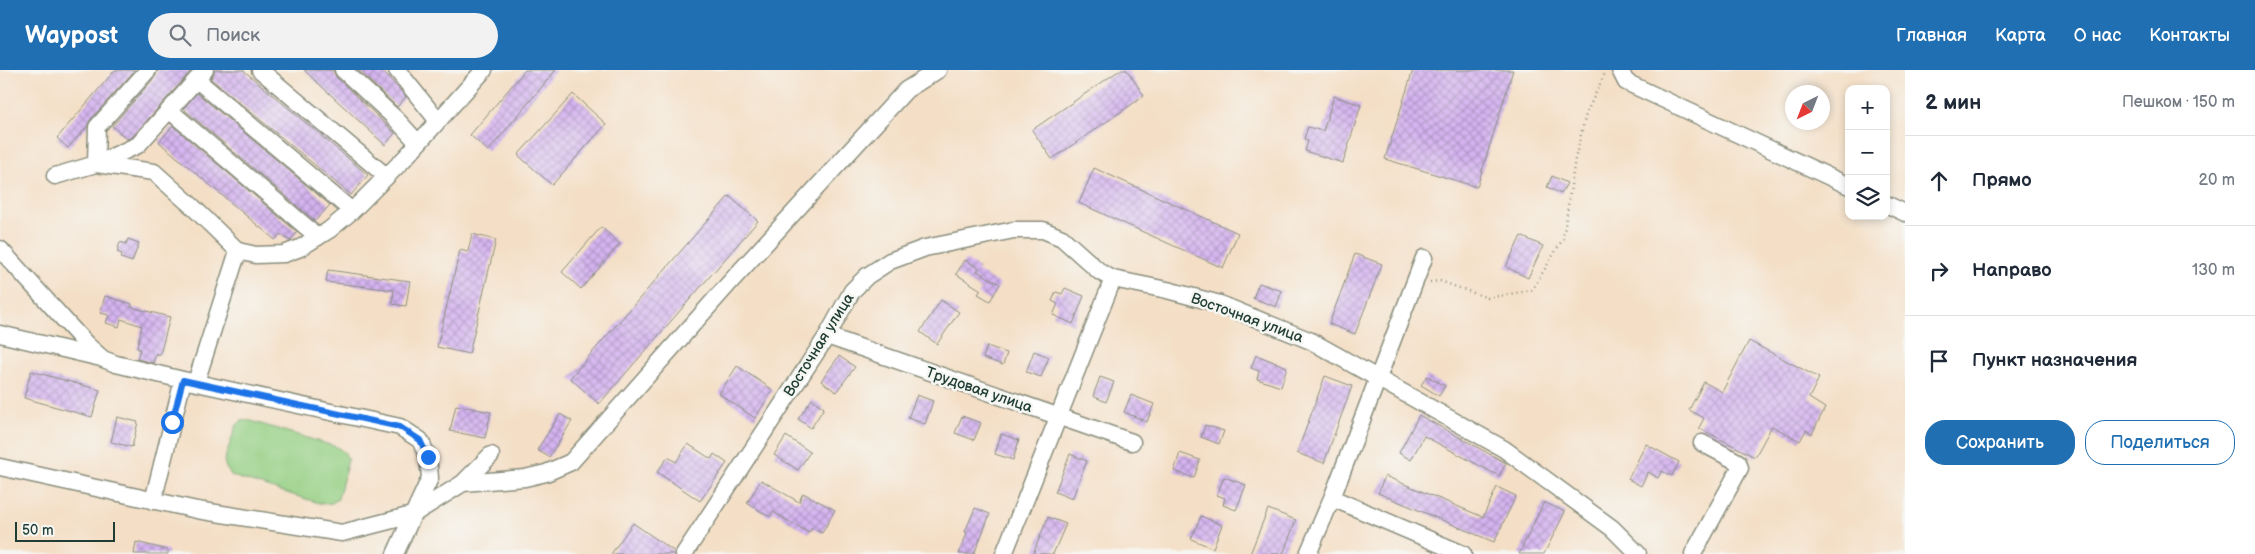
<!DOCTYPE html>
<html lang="ru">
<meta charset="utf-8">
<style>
:root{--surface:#fff;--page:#f2f2f3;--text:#1f2937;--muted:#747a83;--line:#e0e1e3;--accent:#1f6fb2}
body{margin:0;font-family:"Balsamiq Sans",sans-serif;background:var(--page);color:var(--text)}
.controls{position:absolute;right:15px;top:15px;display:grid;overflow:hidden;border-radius:10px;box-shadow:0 2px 8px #0003}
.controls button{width:45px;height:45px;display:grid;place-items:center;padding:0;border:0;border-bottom:1px solid var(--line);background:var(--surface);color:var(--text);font:25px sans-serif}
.compass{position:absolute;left:1785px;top:15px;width:45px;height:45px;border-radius:50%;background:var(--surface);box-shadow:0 2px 8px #0003;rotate:222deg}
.scale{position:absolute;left:15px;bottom:12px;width:100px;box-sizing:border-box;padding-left:5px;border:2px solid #1f3d34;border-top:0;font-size:14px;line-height:18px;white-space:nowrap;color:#1f3d34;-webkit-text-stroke:4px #f6f6f2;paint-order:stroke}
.stop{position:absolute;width:15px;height:15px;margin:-11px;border:4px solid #1a73e8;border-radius:50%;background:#fff}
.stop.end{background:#1a73e8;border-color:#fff;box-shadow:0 1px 5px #0008}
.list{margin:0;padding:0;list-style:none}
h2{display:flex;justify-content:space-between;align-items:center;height:65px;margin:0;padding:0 20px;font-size:21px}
h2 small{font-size:16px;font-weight:400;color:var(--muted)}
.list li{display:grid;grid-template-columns:32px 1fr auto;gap:15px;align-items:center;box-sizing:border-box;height:90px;padding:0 20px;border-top:1px solid var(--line)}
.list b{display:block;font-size:19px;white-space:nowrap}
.list em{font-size:16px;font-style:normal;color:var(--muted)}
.actions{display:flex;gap:10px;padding:15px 20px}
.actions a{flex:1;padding:11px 0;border:1px solid var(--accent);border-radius:20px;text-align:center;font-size:18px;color:var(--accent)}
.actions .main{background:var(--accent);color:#fff}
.icon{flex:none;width:28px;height:28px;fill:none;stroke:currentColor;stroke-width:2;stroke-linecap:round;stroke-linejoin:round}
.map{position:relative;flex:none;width:1905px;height:484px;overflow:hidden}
header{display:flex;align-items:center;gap:30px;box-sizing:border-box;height:70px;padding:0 25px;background:var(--accent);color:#fff}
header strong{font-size:24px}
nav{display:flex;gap:28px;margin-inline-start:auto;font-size:18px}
.search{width:350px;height:45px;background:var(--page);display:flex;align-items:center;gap:12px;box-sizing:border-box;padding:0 18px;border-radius:28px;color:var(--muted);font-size:19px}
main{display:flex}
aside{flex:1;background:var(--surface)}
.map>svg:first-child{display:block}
.park{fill:#95cf83;stroke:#5a865c}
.building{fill:url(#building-cross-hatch)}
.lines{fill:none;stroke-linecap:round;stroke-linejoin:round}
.minor-casing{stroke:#8a8e7d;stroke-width:19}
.path{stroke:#8a8e7d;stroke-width:2.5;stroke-dasharray:1 4;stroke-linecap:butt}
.minor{stroke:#fff;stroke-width:16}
.route{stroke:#1a73e8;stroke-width:6}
.labels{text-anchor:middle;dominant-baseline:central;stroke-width:5;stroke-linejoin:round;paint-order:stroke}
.street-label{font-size:15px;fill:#1f3d34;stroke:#f6f6f2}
</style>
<header>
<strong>Waypost</strong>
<div class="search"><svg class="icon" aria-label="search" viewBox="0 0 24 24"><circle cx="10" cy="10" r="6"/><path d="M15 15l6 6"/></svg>Поиск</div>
<nav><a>Главная</a><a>Карта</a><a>О нас</a><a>Контакты</a></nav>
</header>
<main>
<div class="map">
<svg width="1905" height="484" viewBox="0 0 1905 484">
<defs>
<pattern id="building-cross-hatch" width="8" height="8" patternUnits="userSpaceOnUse" patternTransform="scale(1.25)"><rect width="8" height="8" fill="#d5b4f0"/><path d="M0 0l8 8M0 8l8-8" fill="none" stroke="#ac94c3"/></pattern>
</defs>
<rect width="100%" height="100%" fill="#f6f6f2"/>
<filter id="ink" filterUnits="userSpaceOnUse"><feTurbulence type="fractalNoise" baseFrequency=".02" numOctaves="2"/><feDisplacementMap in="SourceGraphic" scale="10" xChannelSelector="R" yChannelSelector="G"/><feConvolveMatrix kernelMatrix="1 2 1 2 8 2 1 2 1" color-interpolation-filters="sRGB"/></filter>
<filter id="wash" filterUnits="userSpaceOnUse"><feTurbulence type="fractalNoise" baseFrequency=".0096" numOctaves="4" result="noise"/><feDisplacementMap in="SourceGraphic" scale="20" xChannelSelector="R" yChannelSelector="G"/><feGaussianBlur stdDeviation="1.12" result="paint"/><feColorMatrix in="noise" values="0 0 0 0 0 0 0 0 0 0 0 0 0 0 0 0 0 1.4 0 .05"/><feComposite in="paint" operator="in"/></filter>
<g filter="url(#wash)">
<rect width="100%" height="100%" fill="#f4dfc6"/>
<path class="park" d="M248,350l89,27 8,6 3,7 -10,39 -6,4 -10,1 -90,-28 -6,-8 -2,-7 12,-35 5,-5z"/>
<g id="blocks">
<path class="building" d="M115,0h20l-45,50 -3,7 -19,21 -11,-10z
M158,0h34l-60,67 -5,2 -15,-13 43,-49z
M215,0h28l125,105 -17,20 -140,-116z
M304,0h29l3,7 59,56 -10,12z
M358,0h24l24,27 -9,10z
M525,0h31l-68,81 -18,-16z
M1120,0h7l17,26 -92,63 -20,-29z
M1413,0h100l-36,117 -92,-28z
M197,23l133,112 -15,16 -129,-110 -2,-3z
M573,24l33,30 -54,61 -34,-30z
M1334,26l27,9 -18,58 -38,-12 3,-10 -4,-2 4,-12 15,4z
M173,56l124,106 -7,9 -10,-7 -5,6 -116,-98z
M1094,98l144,65 -15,35 -144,-65z
M1552,106l15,7 -6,11 -14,-7z
M729,126l29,25 -159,183 -29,-26z
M601,157l19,17 -39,45 -19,-17z
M472,164l24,6 -27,114 -32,-7 23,-97 8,2z
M1521,166l22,10 -15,32 -22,-11z
M128,169l11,4 -7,19 -11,-4 1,-4 -5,-2 3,-10 6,2z
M1355,184l27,10 -27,70 -26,-10z
M965,190l14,8 -2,3 23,13 -10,17 -12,-7 3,-4 -25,-16z
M328,200l82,11 -4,25 -14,-2 2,-14 -68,-8z
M1259,213l23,8 -6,16 -23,-9z
M1065,218l19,8 -11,28 -20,-9 5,-11 -6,-3 4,-9 6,2z
M105,226l27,8 -1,3 39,10 -10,38 -4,-2 -3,10 -16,-4 3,-10 -3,-1 5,-22 -21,-7 -2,8 -13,-4 3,-8 -9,-2z
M941,230l18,12 -22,32 -17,-12z
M1749,271l70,37 -10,20 16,10 -13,26 -6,-4 -6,11 -28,-15 -17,31 -56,-29 5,-10 -15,-8 15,-28 18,10z
M987,276l20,7 -4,12 -20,-7z
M1034,281l15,6 -8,20 -15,-5z
M1256,285l31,12 -6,20 -24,-8 2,-8 -8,-3z
M839,286l16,11 -19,25 -15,-11z
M737,296l36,24 -18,28 -36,-24z
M31,301l69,19 -8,27 -68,-19z
M1325,306l27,10 -28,77 -27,-10z
M1427,306l18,10 -6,10 -18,-11z
M1100,307l14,5 -8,20 -13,-6z
M917,325l16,6 -8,23 -17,-6z
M1131,325l23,9 -7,18 -23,-10z
M812,329l12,9 -13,20 -13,-9z
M456,335l35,7 -6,26 -35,-7z
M560,344l12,7 -23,36 -12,-7z
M1419,345l87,48 -7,13 -75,-40 -13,24 -12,-7z
M962,346l19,7 -7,17 -19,-7z
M117,347l21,5 -6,25 -21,-5z
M1205,355l19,6 -5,13 -18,-7z
M1001,364l18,6 -6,20 -18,-6z
M786,366l24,16 -12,18 -24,-15z
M688,374l23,15 3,-5 13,9 -27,38 -43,-29 11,-15 8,5z
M1646,374l33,18 -7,14 -10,-5 -4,7 -10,-6 -7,14 -13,-7z
M1180,383l20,7 -6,18 -20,-7z
M1070,384l17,7 -15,38 -17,-7z
M1385,406l98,41 14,-30 19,9 -22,46 -116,-49z
M1224,407l22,8 -10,25 -13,-5 2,-7 -8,-3z
M761,410l38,22 4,-9 32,17 -13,23 -10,-5 -3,5 -36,-21 -3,5 -23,-14z
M1544,432l21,10 -21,42h-25z
M975,438l15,6 -16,40h-15l8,-21 -2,-1z
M1268,439l28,11 -13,34h-33z
M1201,446l21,9 -9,23 -22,-9z
M1048,447l18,7 -13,30h-20z
M633,453l42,29 -1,2h-63z
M136,472l32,8v4h-34z"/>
</g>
</g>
<g filter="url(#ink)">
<use href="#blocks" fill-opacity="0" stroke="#8a8e7d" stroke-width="1"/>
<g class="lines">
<defs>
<path id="minor" d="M148,0l-51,57 -1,37 42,-19 67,-75
M260,0l126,106
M343,0l53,49 22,24
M397,0l41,51
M1620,0l6,12 223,104
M197,10l155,131
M169,40l149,127
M55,106l41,-12 58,8 39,35 45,44 18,4 28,-1 16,-6 29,-18 23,-19 52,-52 80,-89
M1886,134l19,9
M0,179l86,95 17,15 13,5 67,16 217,47 20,13 8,17 2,21 -35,76
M0,264l101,24
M827,266l305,106
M196,312l42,-131
M0,397l197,43 145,23 70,-18 51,-32 62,-5 21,-5 25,-11 161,-182 174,-190 32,-20
M463,413l28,-28
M1332,428l131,56
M153,431l30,-121
M684,484l143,-218 25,-45 15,-15 23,-15 35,-13 89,-18h29l19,8 38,34 13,7 54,11 53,14 91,37 193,108 108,79 26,26
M1004,484l109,-275
M1308,484l24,-56 92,-240
M1693,484l47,-86 -2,-6 -36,-19"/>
</defs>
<use href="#minor" class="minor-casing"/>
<path class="path" d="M1430,212l10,-1 48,17 44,-8 31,-51 12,-80 11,-45 20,-43"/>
<use href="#minor" class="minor"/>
</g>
</g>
<g class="lines" filter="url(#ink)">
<path class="route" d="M172,352l11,-42 217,47 20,13 8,17"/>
</g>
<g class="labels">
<g class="street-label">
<text transform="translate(1247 248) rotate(20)">Восточная улица</text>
<text transform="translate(819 275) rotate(-58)">Восточная улица</text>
<text transform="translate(979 320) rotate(19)">Трудовая улица</text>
</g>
</g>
</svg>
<div class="controls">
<button>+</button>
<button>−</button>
<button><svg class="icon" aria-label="layers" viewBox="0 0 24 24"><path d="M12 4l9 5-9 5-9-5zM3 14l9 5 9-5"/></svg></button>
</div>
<svg class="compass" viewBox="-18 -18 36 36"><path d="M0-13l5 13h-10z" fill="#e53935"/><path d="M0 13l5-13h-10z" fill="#747a83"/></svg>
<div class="scale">50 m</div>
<div class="stop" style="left:172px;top:352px"></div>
<div class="stop end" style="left:428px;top:387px"></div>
</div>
<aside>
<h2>2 мин<small>Пешком · 150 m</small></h2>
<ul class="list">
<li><svg class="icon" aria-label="ahead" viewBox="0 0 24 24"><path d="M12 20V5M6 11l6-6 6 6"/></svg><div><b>Прямо</b></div><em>20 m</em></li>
<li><svg class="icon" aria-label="right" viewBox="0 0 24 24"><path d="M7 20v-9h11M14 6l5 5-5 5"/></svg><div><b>Направо</b></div><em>130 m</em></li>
<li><svg class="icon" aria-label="arrive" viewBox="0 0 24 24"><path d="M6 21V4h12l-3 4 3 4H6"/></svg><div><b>Пункт назначения</b></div></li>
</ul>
<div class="actions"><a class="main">Сохранить</a><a>Поделиться</a></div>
</aside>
</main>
